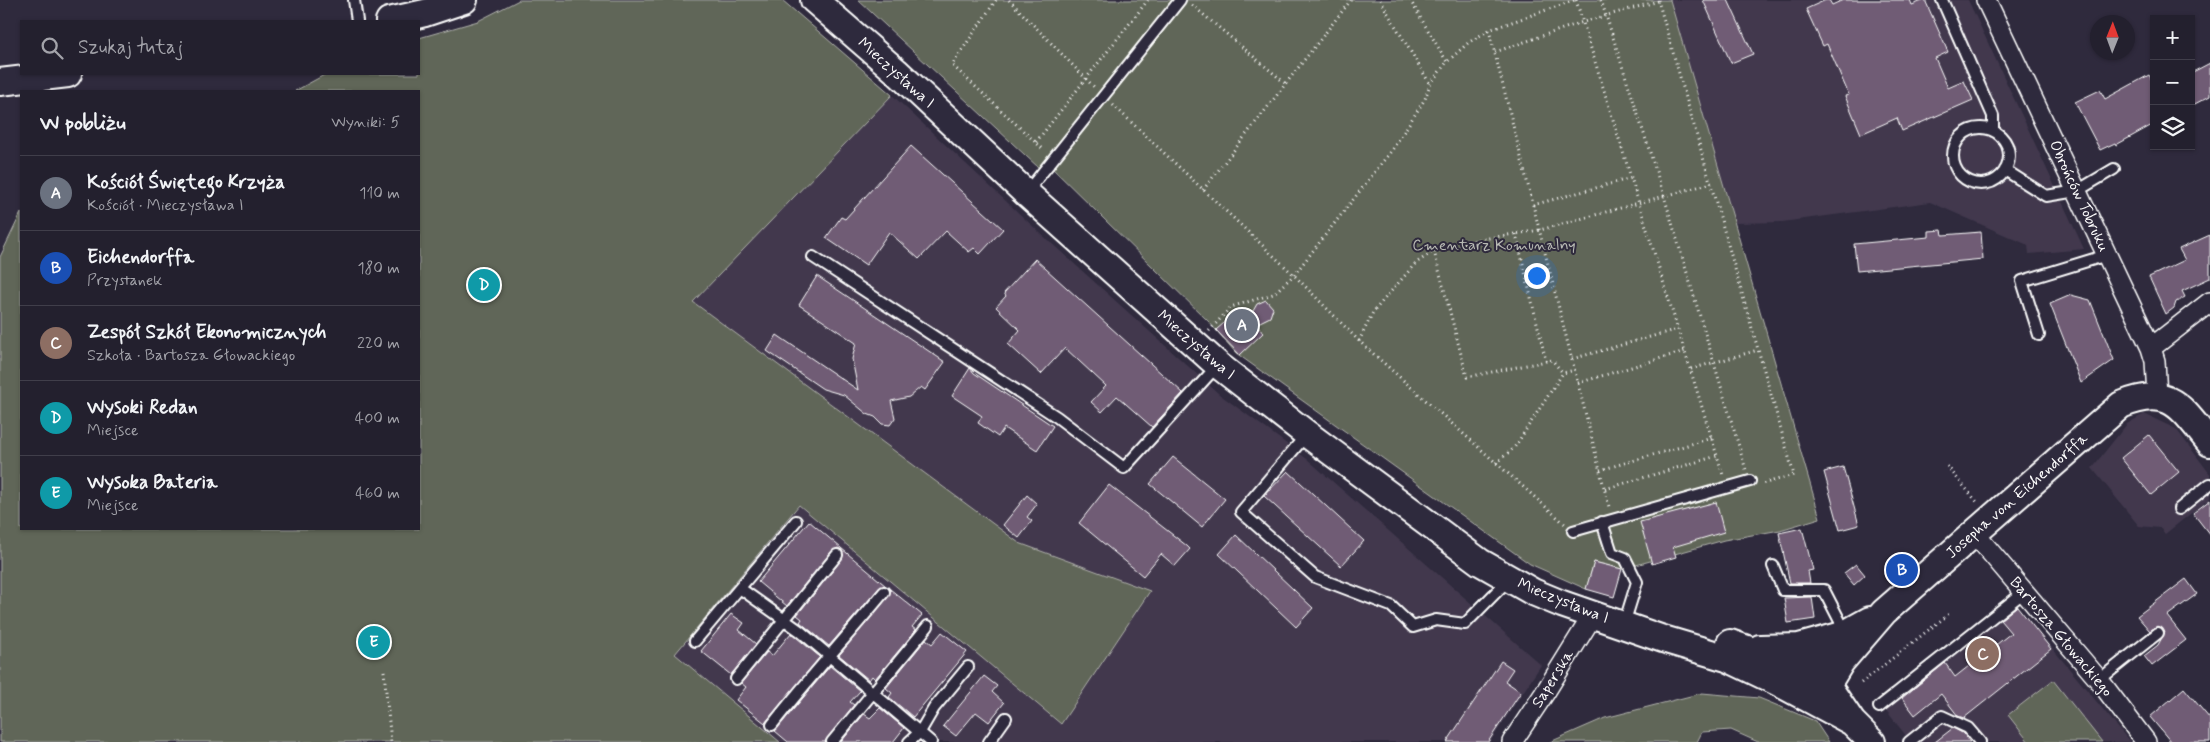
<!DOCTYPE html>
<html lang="pl">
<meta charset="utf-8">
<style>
:root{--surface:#23202e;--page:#2f2d3a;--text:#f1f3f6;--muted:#a3a3aa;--line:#403e4a;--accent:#8c9099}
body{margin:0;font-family:Mynerve,sans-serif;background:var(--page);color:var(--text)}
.controls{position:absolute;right:15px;top:15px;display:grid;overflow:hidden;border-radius:0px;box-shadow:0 1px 4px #0004}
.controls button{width:45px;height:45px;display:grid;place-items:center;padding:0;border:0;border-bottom:1px solid var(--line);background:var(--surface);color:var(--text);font:25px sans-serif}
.compass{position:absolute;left:2090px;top:15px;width:45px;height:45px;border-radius:50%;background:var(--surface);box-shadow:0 1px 4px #0004;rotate:1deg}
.you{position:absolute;left:1536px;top:275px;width:18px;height:18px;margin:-12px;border:4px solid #fff;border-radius:50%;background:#1a73e8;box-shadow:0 0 0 8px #1a73e833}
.badge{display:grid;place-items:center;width:32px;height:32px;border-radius:50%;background:var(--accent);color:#fff;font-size:16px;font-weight:700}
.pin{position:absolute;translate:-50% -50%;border:2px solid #fff;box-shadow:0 1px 5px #0006}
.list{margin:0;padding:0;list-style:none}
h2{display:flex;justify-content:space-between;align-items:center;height:65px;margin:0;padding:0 20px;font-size:21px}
h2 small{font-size:16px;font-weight:400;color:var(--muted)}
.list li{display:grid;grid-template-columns:32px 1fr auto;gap:15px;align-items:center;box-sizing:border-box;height:75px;padding:0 20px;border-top:1px solid var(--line)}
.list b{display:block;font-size:19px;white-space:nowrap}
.list p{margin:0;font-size:16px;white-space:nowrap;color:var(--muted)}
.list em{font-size:16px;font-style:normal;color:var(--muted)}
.icon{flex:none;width:28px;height:28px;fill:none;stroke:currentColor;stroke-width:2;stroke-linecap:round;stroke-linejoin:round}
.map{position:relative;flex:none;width:2210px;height:742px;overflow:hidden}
.search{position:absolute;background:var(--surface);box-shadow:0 1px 4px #0004;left:20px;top:20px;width:400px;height:55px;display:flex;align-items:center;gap:12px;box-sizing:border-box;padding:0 18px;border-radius:0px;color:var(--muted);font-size:19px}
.panel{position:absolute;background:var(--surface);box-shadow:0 1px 4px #0004;left:20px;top:90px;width:400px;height:440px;border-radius:0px}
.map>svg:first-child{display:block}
.built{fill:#42394e}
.green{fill:#616658;stroke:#b0b2ac}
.building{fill:#705c75;stroke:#fff}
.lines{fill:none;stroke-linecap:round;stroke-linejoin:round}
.lane-casing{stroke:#fff;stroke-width:14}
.street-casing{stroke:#fff;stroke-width:22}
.secondary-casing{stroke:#fff;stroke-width:30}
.path{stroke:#fff;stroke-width:3;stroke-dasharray:1 4;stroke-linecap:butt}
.lane{stroke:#2f2a3d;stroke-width:10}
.street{stroke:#2f2a3d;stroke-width:19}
.secondary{stroke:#2f2a3d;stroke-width:26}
.labels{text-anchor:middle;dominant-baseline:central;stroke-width:4;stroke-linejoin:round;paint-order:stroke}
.street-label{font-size:16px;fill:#fff;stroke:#2f2a3d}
.park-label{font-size:16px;fill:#b8bab4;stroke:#2f2a3d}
</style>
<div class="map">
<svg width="2210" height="742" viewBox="0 0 2210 742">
<rect width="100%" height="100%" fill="#2f2a3d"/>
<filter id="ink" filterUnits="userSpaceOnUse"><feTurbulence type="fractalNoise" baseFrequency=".02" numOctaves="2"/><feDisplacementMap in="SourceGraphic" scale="10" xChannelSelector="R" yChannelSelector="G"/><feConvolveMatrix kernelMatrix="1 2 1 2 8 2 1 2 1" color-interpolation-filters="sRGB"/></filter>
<g filter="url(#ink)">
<path class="built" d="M1670,0h298l116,249 -55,5 -1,-9 -98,-43 -148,20 -47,1z
M892,95l148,138 179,161 88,65 234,206 -51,77h-710l-106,-88 125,-149 262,219 89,-133 -131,-48 -326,-241z
M2144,414l32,15 34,45v24l-45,36 -5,-6 -21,-2 -47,-58 35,-44z
M2008,597l9,9 113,136h-219l-33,-42z"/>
<path class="green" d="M519,0h263l110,95 -199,207 326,241 131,48 -89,133 -262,-219 -124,149 105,88h-780v-485l21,-44v316h398v-438h-124l31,-17h93v-36l59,-17z
M858,0h812l150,518 -40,12 -56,10 -102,29 -28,-7 -8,27 -56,-25 -294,-211 -27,-31 -163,-160 -7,6z
M2053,680l49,62h-73l-21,-27z
M1702,693l57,5 56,23 14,21h-71l-27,-12 -29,2 -5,10h-147l55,-24z"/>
<path class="building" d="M1703,0h25l25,54 -22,9z
M1826,0h3l3,5 11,-5h67l2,5 13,-5 23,52 -13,6 13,30 16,-7 9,19 -71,31 -5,-13 -36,16 -16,-38 4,-1 -22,-51 -4,2 -17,-37z
M2210,63v33l-19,10v-33z
M2149,75l5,9v40l-38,21 -1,-2 -15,7 -25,-48 25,-12 5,9z
M911,146l92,83 -23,25 -6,-6 -5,4 -23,-21 -27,28 -30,-27 -23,33 -40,-27 15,-21 4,2z
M1942,230l1,5 38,-3 2,27 -126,12 -3,-27 75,-7v-6z
M2210,235v43l-28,13 3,6 -9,5 -2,6 -8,6 -17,-37 36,-17 -6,-11z
M1035,259l148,134 -31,34 -35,-31 -15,16 -11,-10 15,-16 -41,-38 -24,26 -33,-30 12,-14 -24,-23 10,-11 -2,-3z
M817,276l128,86 -20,28 -4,-3 -12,10 -18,4 4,17 -5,7 -8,-1 -7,-7 -8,-3 -23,-19 -21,-6 -56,-38 10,-16 81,55 -6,-31 4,-16 -57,-38z
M2071,295l19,5 24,60 -33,23 -31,-79z
M1266,300l7,8 -3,9 -14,7 7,9 -23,22 -24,-25 24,-21 9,9 8,-14z
M970,368l4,5 79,53 -16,24 -33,-22 -6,9 -20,-14 4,-7 -30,-20z
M2149,435l30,37 -28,23 -30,-37z
M1173,457l52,42 -23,28 -52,-43z
M1843,467l16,58 -19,5 -16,-58z
M1288,471l76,70 -23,25 -77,-70z
M1109,485l78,61 3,3 -15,17 -14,-12 -18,22 -64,-53z
M1027,495l10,9 -10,13 5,4 -13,17 -16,-13z
M2210,500v35l-17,-22z
M1716,502l8,30 -51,15 3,10 -24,7 -12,-42z
M809,521l77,65 -7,2 -50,58 -29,-24 2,-3 -5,-4 45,-56v-9l-4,-2 -6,3 -45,55 -29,-24z
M1802,528l11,42 -5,1 2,12h-20l-11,-50z
M1236,535l77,73 -17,19 -77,-73z
M1594,562l28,7 -8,28 -28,-8z
M1856,564l9,11 -11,10 -10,-12z
M2186,579l11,15 -30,22 19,24 -34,26 -8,-10 14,-11 7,-13 -8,-6 -7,5 -13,-15z
M890,589l32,26 -10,12 4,3 -41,49 -3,-3 -3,4 -30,-25 50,-59z
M1812,597l3,22 -27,4 -4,-25z
M2017,606l34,43 -87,69 -6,-2 -17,-22 -26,21 -13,-17 43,-35 10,14 19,-15 -3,-6 2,-13 14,1 5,4 19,-15 -11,-13z
M731,614l13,9 -5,7 17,14 -25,31 -30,-24z
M942,632l25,20 -54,65 -24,-20 3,-4 -6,-5 40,-49 6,5z
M791,633l29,24 -55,66 -29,-23 10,-13 -5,-4 26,-31 5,4z
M1501,661l12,8 -8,12 16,11 -33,50h-41z
M830,666l30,25 -10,11 4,3 -29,37h-37l-13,-11z
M984,676l13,10 -5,6 12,11 -15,19 -13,-10 -20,24 -13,-10z
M2184,688l26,31v23h-39l-21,-25z
M880,708l24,20 -11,14h-52l23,-28 6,4z
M1953,728l11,6 6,8h-35z"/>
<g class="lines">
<defs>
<path id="lane" d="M354,0l3,21
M1942,0l51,116v15
M1953 156a28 28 0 1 1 56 0a28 28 0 1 1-56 0Z
M2005,170l41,26 31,-5 37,-22
M1026,193l154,-193
M813,257l244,160 67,51 93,-102
M2039,335l-17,-54 85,-26
M1307,434l-66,78 74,65 76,29 22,21 23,-7 29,4 44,-45
M2179,509l31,-25
M1602,522l10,31 13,5 12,24 -13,42
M1573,531l177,-50
M1773,566l10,24h41l22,43
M741,589l59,42 131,111
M695,641l101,-120
M736,679l101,-124
M2099,680l59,-47
M1879,707l145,-115
M772,725c36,-46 75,-88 112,-133
M832,742l96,-116
M909,742l11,-10 14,-24 34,-41
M989,742l17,-24
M1909,742l33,-26 26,12 12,14"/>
<path id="street" d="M1986,0l165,348 4,13 2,35
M2151,348l59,-46
M1975,534l124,146 47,62
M1512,742l32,-48 49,-79"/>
<path id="secondary" d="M814,0l82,71 130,122 192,172 89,69 173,128 53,30 29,12 101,35 64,19 50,24 75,40
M389,21l36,-8 39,-13
M0,82l68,-8
M1730,643l51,18 46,24 25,37 20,20
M1760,648l39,-1 40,-11
M1807,692c10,-43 28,-53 63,-72
M1805,697l22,-12 14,-23 43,-50 237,-207c50,-21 60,3 89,38"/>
</defs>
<use href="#lane" class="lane-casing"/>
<use href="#street" class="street-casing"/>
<use href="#secondary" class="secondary-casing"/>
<path class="path" d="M996,0l-44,65 92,85
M1009,0l85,87
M1380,0l50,84
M1410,0l37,62
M1576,0l147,475
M1601,0l63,196 82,274
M1658,0l136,475 -32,9
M1192,5l93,78
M1489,30l120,477
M1495,52l88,-30 76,-21
M1113,105l181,170 65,66 206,183
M1036,142l112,-142
M1203,190l148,-190
M1533,205l99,-27
M1516,234l30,127
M1434,251l33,126 85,-17 11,13
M1209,331l22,-24 42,-13 21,-19 98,-125 33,-51 5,-15 17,-22 21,-19 21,-13 86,-30
M1359,341l14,-29 43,-49 18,-12 42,-11 64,-10 172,-47
M1572,359l106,-30
M1691,369l67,-19
M1578,383l107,-32
M1496,463l18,-15 49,-75 12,-3
M1947,466l31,37
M1600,470l112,-32
M1605,489l112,-33
M384,671l7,71
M1861,683l88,-69"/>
<use href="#lane" class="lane"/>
<use href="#street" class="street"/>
<use href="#secondary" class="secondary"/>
</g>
</g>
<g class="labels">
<g class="street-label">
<text transform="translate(896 73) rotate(42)">Mieczysława I</text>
<text transform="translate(2079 196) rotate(65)">Obrońców Tobruku</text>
<text transform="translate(1196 345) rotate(41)">Mieczysława I</text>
<text transform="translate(2017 496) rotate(-41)">Josepha von Eichendorffa</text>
<text transform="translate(1563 601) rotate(22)">Mieczysława I</text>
<text transform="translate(2061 637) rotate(50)">Bartosza Głowackiego</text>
<text transform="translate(1553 679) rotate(-58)">Saperska</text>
</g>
<g class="park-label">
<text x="1494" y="245">Cmentarz Komunalny</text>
</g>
</g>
</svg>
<div class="controls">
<button>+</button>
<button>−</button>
<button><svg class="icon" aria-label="layers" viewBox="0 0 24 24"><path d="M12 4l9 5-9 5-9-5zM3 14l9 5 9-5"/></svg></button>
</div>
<svg class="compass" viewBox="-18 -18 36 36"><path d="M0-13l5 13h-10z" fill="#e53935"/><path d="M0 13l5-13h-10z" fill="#a3a3aa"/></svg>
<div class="you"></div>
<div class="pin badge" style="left:1242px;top:325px;background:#6b7280">A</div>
<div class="pin badge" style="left:1902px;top:570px;background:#1a4fb4">B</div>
<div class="pin badge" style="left:1983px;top:654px;background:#8d6e63">C</div>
<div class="pin badge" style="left:484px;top:285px;background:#0f9aa8">D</div>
<div class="pin badge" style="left:374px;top:642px;background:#0f9aa8">E</div>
<div class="search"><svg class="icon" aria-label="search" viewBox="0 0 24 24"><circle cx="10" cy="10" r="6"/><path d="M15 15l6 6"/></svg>Szukaj tutaj</div>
<section class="panel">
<h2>W pobliżu<small>Wyniki: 5</small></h2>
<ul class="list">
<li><span class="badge" style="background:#6b7280">A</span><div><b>Kościół Świętego Krzyża</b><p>Kościół · Mieczysława I</p></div><em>110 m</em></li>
<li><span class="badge" style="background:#1a4fb4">B</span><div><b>Eichendorffa</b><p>Przystanek</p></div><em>180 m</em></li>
<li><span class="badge" style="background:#8d6e63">C</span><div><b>Zespół Szkół Ekonomicznych</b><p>Szkoła · Bartosza Głowackiego</p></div><em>220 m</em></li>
<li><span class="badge" style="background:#0f9aa8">D</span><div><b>Wysoki Redan</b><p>Miejsce</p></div><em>400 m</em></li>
<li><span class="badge" style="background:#0f9aa8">E</span><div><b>Wysoka Bateria</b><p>Miejsce</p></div><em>460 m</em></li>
</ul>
</section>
</div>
